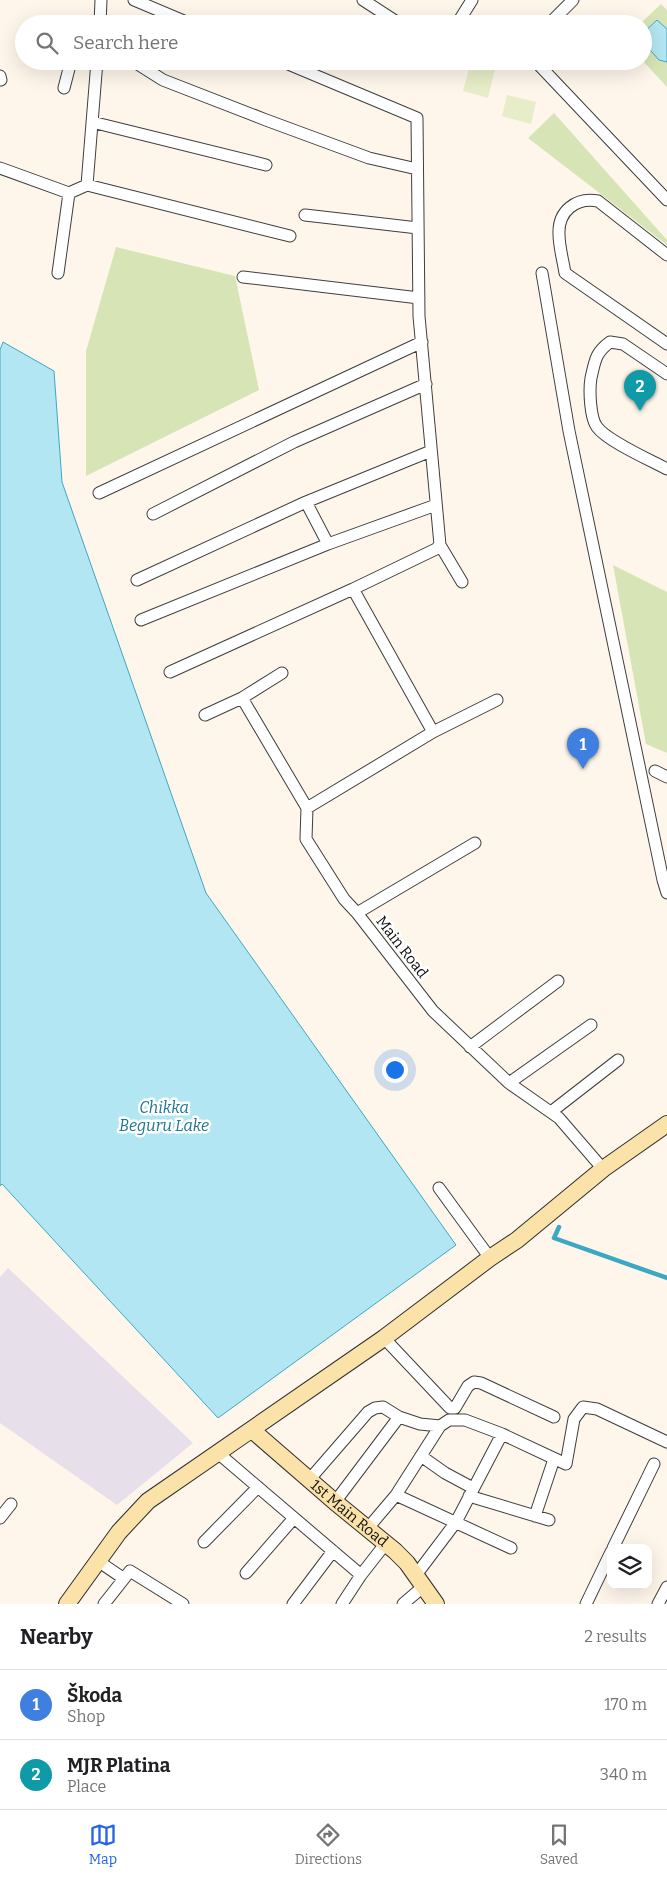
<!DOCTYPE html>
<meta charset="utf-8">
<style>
:root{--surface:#fff;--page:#f6f6f6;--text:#202124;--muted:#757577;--line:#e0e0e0;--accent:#2563eb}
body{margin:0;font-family:Bitter,serif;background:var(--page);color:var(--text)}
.controls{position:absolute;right:15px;bottom:15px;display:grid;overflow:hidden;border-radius:10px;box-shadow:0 5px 20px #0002}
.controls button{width:45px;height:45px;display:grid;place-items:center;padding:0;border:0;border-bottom:1px solid var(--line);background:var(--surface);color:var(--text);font:25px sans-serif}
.you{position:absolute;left:394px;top:1069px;width:18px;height:18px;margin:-12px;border:4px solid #fff;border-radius:50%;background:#1a73e8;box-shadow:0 0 0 8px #1a73e833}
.badge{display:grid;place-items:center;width:32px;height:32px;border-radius:50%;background:var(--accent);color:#fff;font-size:16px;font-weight:700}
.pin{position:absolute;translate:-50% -41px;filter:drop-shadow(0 1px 2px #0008)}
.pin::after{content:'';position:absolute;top:26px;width:18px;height:15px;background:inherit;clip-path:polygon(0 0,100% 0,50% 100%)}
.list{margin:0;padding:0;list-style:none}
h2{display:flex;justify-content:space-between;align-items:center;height:65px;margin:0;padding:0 20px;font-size:21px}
h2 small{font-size:16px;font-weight:400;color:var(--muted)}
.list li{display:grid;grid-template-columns:32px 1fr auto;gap:15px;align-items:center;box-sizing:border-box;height:70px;padding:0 20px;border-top:1px solid var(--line)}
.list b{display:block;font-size:19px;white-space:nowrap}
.list p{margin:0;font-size:16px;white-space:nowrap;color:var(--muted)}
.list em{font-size:16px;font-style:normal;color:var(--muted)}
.icon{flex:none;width:28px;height:28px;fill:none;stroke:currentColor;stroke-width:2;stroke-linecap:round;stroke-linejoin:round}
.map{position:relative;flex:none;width:667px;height:1604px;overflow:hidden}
.search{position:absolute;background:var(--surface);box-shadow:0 5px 20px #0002;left:15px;right:15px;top:15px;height:55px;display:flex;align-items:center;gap:12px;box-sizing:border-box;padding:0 18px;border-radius:28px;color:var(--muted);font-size:19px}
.sheet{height:205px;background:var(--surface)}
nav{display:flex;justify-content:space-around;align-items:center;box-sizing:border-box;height:70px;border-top:1px solid var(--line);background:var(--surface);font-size:14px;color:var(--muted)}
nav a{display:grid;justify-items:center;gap:2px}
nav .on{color:var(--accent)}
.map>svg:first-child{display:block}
.industrial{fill:#e7dfea}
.green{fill:#d7e5b6}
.pitch{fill:#e7edc8}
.water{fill:#b2e6f2;stroke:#3da8c4}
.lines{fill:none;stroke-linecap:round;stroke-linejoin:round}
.stream{stroke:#3da8c4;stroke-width:4.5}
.street-casing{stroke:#3e3e3e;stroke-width:13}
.secondary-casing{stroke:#2d2d2d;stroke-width:18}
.street{stroke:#fff;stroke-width:11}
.secondary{stroke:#fae2a9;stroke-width:16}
.labels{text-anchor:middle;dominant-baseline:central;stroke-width:5;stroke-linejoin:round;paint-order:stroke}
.street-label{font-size:15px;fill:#0b0b0b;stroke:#fff}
.water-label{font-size:16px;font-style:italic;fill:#1d7694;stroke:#fff}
</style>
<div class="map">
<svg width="667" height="1604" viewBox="0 0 667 1604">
<rect width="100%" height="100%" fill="#fef6ea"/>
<path class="industrial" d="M8,1268l185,175 -76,62 -117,-82v-146z"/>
<path class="green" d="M661,4l6,6v77l-24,-26v-37h-3z
M554,113l113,127v5l-139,-107z
M116,247l119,29 24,114 -173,86v-125z
M613,565l54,27v161l-21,-9z"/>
<path class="pitch" d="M471,61h26l-9,37 -25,-7z
M507,95l29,7 -5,22 -29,-8z"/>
<path class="water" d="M657,20l10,9v33l-8,-2 -16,-18v-9z
M3,342l51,29 8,111 144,411 250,352 -238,173 -216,-234 -2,2v-836z"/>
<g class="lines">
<path class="stream" d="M559,1227l-5,11 113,40"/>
<defs>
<path id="street" d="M134,0l57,24
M363,0l37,24
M100,24l1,-24
M457,24l15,-24
M549,24l24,-24
M133,61l30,19 103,40 103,38 48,11
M281,61l136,57 2,198 21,229 22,37
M538,61l1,4 128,135
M436,62l1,-1
M0,76l1,4
M64,88l7,-27
M92,122l174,43
M0,168l69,25 18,-8 10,-124
M87,185l203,51
M305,215l113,13
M667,255l-69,-54c-22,-4 -40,10 -39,33 0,13 4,26 6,39l102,71
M58,273l11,-80
M542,273l27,158 94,449 4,13
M243,277l176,21
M667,374l-44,-30 -13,-2c-15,11 -15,19 -19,36 -2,12 -1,40 6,49 10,14 53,33 70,42
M99,493l323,-151
M306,502l22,42
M153,514l141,-72 132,-58
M137,580l169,-78 125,-51
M141,620l187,-76 108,-39
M170,672l183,-83 83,-40 4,-4
M242,698l65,110 -1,31 38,60 13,14 76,98 76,72 50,35 44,51
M205,715l37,-17 40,-25
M433,732l64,-32
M655,771l12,6
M307,808l126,-76 -80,-143
M357,913l118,-70
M470,1047l88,-66
M509,1083l82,-58
M551,1112l67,-52
M439,1188l51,70
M384,1338l66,70h5l13,-22 6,-4 7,1 73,34
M218,1453l143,122
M421,1456l24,17 28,15
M309,1480l59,-68 7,-4 8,-1 16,10 21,7 20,2 9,-6h16l37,14 64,30 8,-45 9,-12 14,2 70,33
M396,1495l115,53
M469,1496l80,24
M335,1502l64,-85
M535,1516l19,-57
M0,1518l11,-14
M368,1528l28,-33 44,-69
M204,1542l54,-55
M613,1548l41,-84
M98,1561l25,17
M246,1573l48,-55
M416,1575l40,-53 46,-88
M104,1604l26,-33 53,33
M293,1604l40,-53
M342,1604l19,-29 25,-32
M403,1604l21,-18
M586,1604l25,-52
M658,1604l9,-17"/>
<g id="secondary">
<path id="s1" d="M252,1430l83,72 60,49 12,12 29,41"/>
<path d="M67,1604l52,-72 29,-31 236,-163 106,-80 27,-18 86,-71 64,-45"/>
</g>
</defs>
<use href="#street" class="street-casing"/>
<use href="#secondary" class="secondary-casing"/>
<use href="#street" class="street"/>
<use href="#secondary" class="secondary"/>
</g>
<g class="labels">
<g class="street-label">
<text transform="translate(402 947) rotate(52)">Main Road</text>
<text stroke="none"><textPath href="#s1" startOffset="128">1st Main Road</textPath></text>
</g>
<g class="water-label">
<text x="164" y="1107">Chikka<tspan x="164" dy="18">Beguru Lake</tspan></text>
</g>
</g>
</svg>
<div class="controls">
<button><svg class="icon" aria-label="layers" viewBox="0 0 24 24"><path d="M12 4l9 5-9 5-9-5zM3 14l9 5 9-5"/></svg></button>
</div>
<div class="you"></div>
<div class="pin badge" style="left:583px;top:769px;background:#3f7fe0">1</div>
<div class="pin badge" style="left:640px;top:411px;background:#0f9aa8">2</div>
<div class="search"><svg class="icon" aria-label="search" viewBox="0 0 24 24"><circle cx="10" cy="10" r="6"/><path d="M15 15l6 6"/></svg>Search here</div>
</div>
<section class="sheet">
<h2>Nearby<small>2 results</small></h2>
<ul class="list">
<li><span class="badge" style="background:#3f7fe0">1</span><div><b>Škoda</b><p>Shop</p></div><em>170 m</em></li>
<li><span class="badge" style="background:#0f9aa8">2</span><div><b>MJR Platina</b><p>Place</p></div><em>340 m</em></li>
</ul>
</section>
<nav>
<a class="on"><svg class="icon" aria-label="map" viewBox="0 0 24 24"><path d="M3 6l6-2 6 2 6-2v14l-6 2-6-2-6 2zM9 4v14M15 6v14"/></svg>Map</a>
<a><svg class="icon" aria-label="directions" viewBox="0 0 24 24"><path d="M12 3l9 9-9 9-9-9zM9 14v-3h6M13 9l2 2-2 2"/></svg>Directions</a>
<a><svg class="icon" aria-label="saved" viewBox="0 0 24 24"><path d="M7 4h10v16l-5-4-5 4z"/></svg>Saved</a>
</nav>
